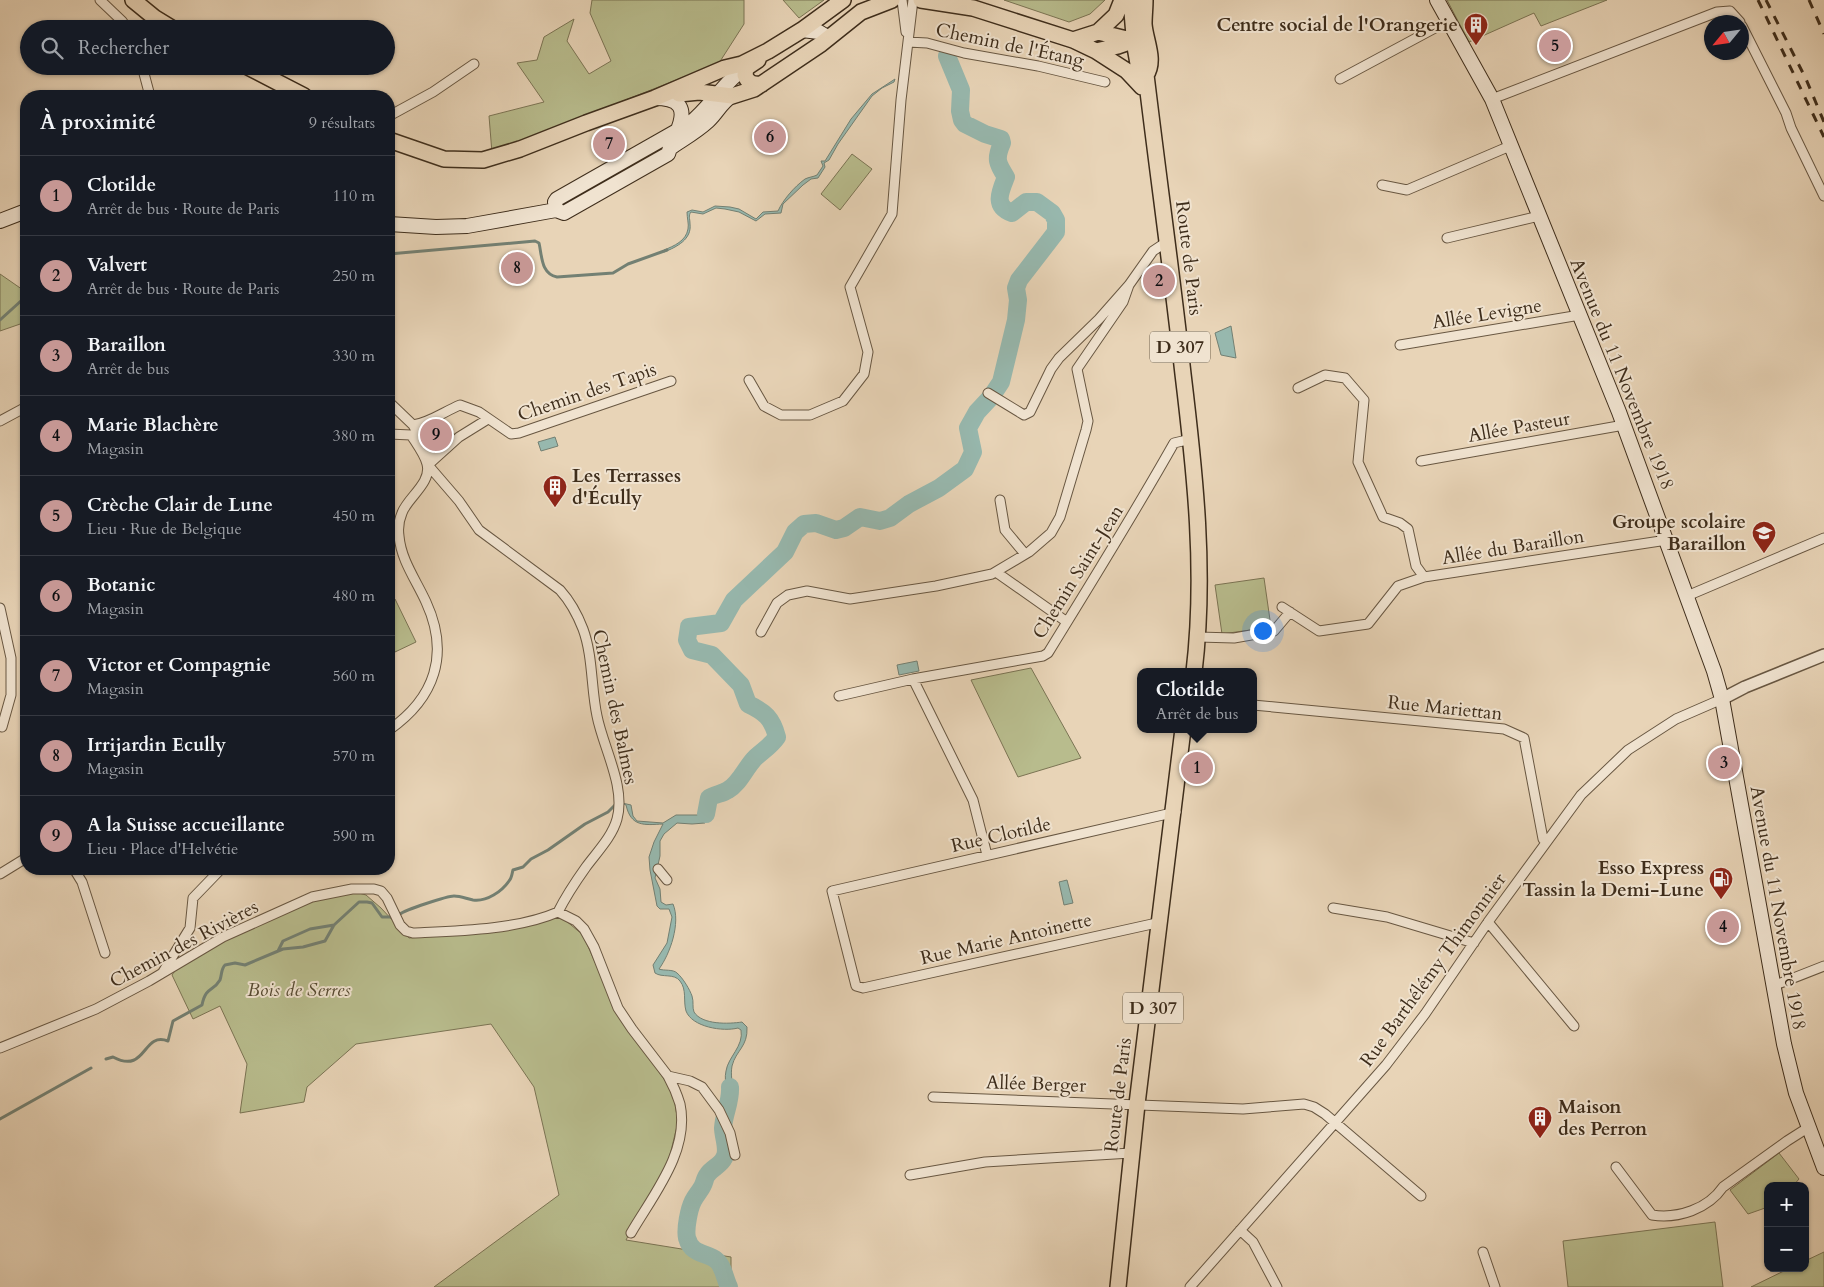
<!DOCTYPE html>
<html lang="fr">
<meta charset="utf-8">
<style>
:root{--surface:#171b24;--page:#242831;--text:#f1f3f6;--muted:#9ea1a6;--line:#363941;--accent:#c59692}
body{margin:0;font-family:Cardo,serif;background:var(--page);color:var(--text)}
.controls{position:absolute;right:15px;bottom:15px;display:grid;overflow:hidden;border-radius:10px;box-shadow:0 1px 4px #0004}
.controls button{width:45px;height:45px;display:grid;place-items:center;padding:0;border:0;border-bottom:1px solid var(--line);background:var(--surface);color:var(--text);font:25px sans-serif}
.compass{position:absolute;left:1704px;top:15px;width:45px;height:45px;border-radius:50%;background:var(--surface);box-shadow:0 1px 4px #0004;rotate:241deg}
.you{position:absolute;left:1262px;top:630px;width:18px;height:18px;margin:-12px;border:4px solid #fff;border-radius:50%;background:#1a73e8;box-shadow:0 0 0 8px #1a73e833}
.badge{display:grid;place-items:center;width:32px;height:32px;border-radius:50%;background:var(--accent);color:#111;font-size:16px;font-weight:700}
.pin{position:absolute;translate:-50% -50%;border:2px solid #fff;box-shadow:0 1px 5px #0006}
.popup{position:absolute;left:1137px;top:668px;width:120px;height:65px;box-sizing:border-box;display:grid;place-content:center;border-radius:10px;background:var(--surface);filter:drop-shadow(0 1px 4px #0005);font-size:16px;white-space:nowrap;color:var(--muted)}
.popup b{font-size:19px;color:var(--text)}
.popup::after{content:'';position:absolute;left:50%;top:100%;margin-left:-10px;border:10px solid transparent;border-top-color:var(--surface)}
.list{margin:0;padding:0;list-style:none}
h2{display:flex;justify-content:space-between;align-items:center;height:65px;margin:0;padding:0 20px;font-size:21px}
h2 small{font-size:16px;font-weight:400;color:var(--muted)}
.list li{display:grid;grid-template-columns:32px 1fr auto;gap:15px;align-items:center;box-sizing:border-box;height:80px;padding:0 20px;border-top:1px solid var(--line)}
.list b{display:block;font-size:19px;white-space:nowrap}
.list p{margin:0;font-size:16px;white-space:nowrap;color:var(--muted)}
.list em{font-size:16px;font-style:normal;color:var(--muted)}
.icon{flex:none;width:28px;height:28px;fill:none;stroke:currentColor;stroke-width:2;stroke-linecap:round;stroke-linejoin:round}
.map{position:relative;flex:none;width:1824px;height:1287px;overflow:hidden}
.search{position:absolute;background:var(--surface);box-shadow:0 1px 4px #0004;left:20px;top:20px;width:375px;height:55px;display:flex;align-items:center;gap:12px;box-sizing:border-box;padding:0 18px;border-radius:28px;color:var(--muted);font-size:19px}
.panel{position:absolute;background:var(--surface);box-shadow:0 1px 4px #0004;left:20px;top:90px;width:375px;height:785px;border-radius:20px}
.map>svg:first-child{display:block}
.green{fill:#b8bc8d;stroke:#7b7454}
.water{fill:#97b8ae;stroke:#738073}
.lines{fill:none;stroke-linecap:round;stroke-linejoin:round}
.stream{stroke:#738073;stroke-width:3}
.river{stroke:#97b8ae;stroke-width:18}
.minor-casing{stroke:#685742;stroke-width:11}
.tertiary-casing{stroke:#685742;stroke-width:14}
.secondary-casing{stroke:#3e2d1b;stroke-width:16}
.primary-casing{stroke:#3e2d1b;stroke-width:18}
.minor{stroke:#f0e3d0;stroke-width:9}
.tertiary{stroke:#f0e3d0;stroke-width:11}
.secondary{stroke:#f0e3d0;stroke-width:14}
.primary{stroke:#e8d4b7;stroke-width:15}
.rail{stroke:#3e2d1b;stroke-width:3;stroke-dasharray:9 9;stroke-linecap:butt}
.labels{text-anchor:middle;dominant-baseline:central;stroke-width:4;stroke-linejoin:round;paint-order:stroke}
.shield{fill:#f0e3d0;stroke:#736451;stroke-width:1}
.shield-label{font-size:18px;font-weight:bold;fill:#3e2d1b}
.poi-label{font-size:19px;font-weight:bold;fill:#3e2d1b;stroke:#f0e3d0;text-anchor:end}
.street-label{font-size:19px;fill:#3e2d1b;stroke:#f0e3d0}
.park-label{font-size:19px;font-style:italic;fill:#564a32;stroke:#f0e3d0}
</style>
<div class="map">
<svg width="1824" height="1287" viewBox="0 0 1824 1287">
<rect width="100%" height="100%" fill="#e8d4b7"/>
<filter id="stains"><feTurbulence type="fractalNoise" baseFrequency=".004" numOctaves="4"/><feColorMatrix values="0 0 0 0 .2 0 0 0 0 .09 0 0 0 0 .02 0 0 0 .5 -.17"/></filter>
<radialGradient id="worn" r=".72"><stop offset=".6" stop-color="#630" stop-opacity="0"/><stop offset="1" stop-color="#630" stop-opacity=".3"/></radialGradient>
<path class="green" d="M592,0h152v24l-25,39 -227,90 -3,-37 55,-14 -27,-39 20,-3 7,-23 30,-18 -7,22 22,33 22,-13 -21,-48z
M783,0h41l-25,18z
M1004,0h101l-15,14 -21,8z
M1447,0h160l-66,26 -7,-13 -65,29z
M852,154l20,15 -32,41 -19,-16z
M0,274l26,18v30l-26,9z
M438,419l5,9 15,8c-9,6 -16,12 -27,12 -6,-8 -8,-12 -5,-22z
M1264,578l7,49 -49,7 -7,-49z
M395,599l21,43 -21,10 -6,-13v-37z
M1031,668l50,90 -63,19 -47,-97z
M352,891l14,4 15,13 28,30 78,-6 72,-17 24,20 33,75 57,82 5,30 -9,37 -43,81 105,17v30h-297l125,-92 -25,-108 -43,-63 -135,20 -49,43 -3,15 -64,11 7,-49 -27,-58 -27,13 -21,-44 7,-10 45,-27 88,-40z
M1779,1153l20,26 -6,7h-25v21l-20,7 -18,-24z
M1715,1222l8,65h-155l-5,-46z
M1824,1252v35h-73l39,-19h15v-7z"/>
<path class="water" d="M895,79l-1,3 -12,6 -10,8 -34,48 -9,16 -5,3 1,4 -7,11 -7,1 -8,6 -20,19 -2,9 -16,1 -9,7 -17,-9 -14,-3 -9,-1 -13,6 -12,-2c-3,4 -1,6 -1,12 2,15 -13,23 -26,28v-2c10,-4 22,-9 24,-21 1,-5 -1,-11 -1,-17l5,-2 11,2 12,-6 15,1 9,2 17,10 7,-7 15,-1c5,-11 16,-24 27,-32 4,-2 8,-2 12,-4l6,-9 -2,-5h4l26,-42 21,-25z
M1231,326l5,32 -15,-3 -6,-22z
M555,437l3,9 -17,5 -3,-9z
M917,661l2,10 -20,4 -2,-10z
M752,758l4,4 -16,22 -12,9h-10l-4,2 -5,23 -4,5 -13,1 -15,-1 -13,11 -4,7v15l-5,22 5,11 1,13 5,3 7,-1c8,19 -3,50 -14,65 5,2 14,0 18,4 6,5 13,17 15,23 2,6 0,11 2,16 8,13 35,12 48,10l5,5c1,20 -11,23 -15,39 -3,17 7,29 -4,46l-4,-5c7,-14 -1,-23 2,-36 2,-14 18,-25 15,-41l-3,-2c-15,4 -46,-1 -52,-17 -3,-11 1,-21 -6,-30 -6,-8 -18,-3 -25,-8l-2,-8 14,-22 5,-26 -3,-8h-9l-3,-3 -7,-36 -1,-13 5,-15 9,-18c-19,1 -32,3 -37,-19l-4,-2 9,2 2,11 4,5 26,2 13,-8h22l3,-2 7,-17 19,-8z
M1067,880l6,23 -9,2 -5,-23z"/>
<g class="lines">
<path class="stream" d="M389,254l146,-13 4,2c3,13 2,31 18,34l56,-4 15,-9 39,-14
M0,320l22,-20
M400,914c5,-4 47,-18 54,-18 7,0 13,3 19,4 14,2 29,-9 36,-19 3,-3 3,-8 4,-11l10,-3 8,-8 17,-9 37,-26 23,-12 8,-8
M278,951l5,-10 27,-12 24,-4
M106,1059l7,-2c34,18 29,-26 55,-16l5,-20 29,-16c4,-19 11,-13 18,-25 2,-6 1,-11 5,-15l10,-2 10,2 38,-16 20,-2 22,-6 9,-16 25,-23h8l5,1 10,14h8
M0,1119l91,-51"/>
<path class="river" d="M706,814l3,-16c6,-4 13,-4 19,-8 11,-6 17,-21 26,-31 8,-8 16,-12 23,-22 -5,-19 -12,-25 -29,-33l-7,-19 -29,-30 -20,-5 -5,-10 2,-13 32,-4 13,-23 51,-48 10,-20 9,-8 12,-1 20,7 8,-2 16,-11 20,4 10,-3 19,-14 30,-16 26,-19 8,-17 -5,-24 9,-16 14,-15 10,-15 15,-62 2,-20 -2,-12 3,-8 37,-48v-12l-4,-7 -15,-11h-11l-14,11c-19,-7 -12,-21 -6,-36 -9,-14 -11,-18 -4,-34l-1,-4 -16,-5 -20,-10 -3,-4 -2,-9 1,-21 -14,-34
M729,1287c-4,-8 -6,-22 -13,-27 -9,-8 -24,-4 -29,-22 -2,-9 2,-29 6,-37 3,-6 8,-11 10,-16 2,-4 2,-8 5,-11 4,-6 13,-9 16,-16 5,-8 -1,-21 -1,-30 1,-15 8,-26 7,-41"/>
<defs>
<path id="minor" d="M100,0l22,21 6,8
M902,0l4,32
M1742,26l44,87 5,15 33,68
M908,42l19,1 37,10 74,13 67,16
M142,66l8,30
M1340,79l108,-58
M1492,99l225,-87 13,-1 10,11
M389,116l44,-24 41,-28
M1382,185l25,5 103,-44
M1447,238l92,-22
M1400,345l180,-30
M749,380l15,26 17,9h29l33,-14 21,-27 4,-22 -18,-65 42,-73 9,-114 12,-100
M988,393l36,22 6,-3 21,-43 8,-11 40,-39 30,-34 24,-34 9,-6h5
M389,402l24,23 20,35
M0,421l26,-14
M413,425c16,-2 32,-14 47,-20l19,7 32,22 8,-1 152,-52
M389,434l22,1
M1421,461l203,-36
M428,465l31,36 20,29 81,60c9,10 18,26 23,39 10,27 8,59 14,87 6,31 29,71 20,103 -5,18 -20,33 -31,48 -10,14 -20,29 -28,45
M428,465l31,-28 29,-18
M1000,500l5,30 20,24
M996,572l71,50
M1424,577l243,-37
M1687,596l137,-58
M1282,607l37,24 49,-7 30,-38 26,-9 -8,-11 -8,-37 -8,-6 -17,-6 -25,-55 6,-62 -19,-22 -20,-3 -27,13
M0,608l11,50v37l-9,32
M761,632l16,-29 11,-8 19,-4 43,8 86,-13 56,-12 37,-22 22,-19 9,-16 26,-87 2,-9 -2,-9 -9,-43 46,-67 6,-17
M1198,637l36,1 40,-7 16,-19
M913,679l60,121 14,55
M839,696l74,-17 130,-23 5,-3c43,-70 86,-139 126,-210l17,-4
M1253,705l251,24 20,9 19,101 3,3
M389,730c46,-32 61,-76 37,-128 -10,-22 -25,-42 -27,-66 -1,-7 0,-16 3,-23 5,-15 30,-30 25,-49 -2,-9 -11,-21 -16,-29
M74,869l8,13 23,71
M658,869l9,11
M0,874l26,-16
M1333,908l54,9 87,26
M1161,922l-298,66 -7,-2 -24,-95 344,-79
M1488,922l86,104
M163,972l27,-44 3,-30 28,-29
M1773,986l51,-20
M0,1048l96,-39 53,-28 74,-44 89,-40 40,-8h22l7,2 6,7 13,27 6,6 7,2c44,-2 104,-3 145,-21l18,9 8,8 10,18 24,61 14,21 36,47 22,5 12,6 17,23 11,23 5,22
M933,1097l310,12 61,-5 10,3 11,7 96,82
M1616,1167l36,48c26,4 56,-6 71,-28l64,-46 22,-14
M910,1175l75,-13 146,-9
M1240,1230l13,12 24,45
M631,1233c22,-38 59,-82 49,-129 -3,-10 -7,-19 -12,-28
M1483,1252l12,35
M1190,1287l196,-222 39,-51 63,-92 93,-127 47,-45 48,-31 46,-20"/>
<path id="tertiary" d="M1722,699l23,-12 79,-32"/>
<path id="secondary" d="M1437,0l55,99 127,313 95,259 8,28 62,345 12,49 28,75
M802,30l17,2 5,3v6
M655,98c26,0 32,11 22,34
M556,210l-1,-8 2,-3 132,-75c23,-18 37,-46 62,-60
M0,221l26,-10
M389,224l47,3 31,-1 89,-16 8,3 104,-59 2,-6c13,-9 26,-16 38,-27 9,-8 14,-20 24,-25"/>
<path id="primary" d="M133,0l22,18 18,11
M921,0l52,8 100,32 23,11 31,20 15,16
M1131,0l4,47 7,39
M1145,0c0,8 -1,16 -1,24 1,16 12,36 2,51 12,100 26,199 37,299 12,99 23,199 11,298
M1098,32l18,-17 6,-15
M1073,40l25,-8 37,9
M1096,51l22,-5 17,-6
M758,60l-12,8 -1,7c3,9 9,10 17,9
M246,66l58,30
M679,94l20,-2 33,4 22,-7 67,-45 40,-32 31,-12
M389,140l55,19 39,1 37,-11 66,-26 69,-25 70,-30 17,-4 26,-13 34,-21 41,-30
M1118,1287l19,-183 46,-375"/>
</defs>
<use href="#minor" class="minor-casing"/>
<use href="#tertiary" class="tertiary-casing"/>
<use href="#secondary" class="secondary-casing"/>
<use href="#primary" class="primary-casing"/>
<use href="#minor" class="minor"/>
<use href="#tertiary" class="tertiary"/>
<use href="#secondary" class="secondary"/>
<use href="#primary" class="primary"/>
<path class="rail" d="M1758,0l66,137
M1766,0l40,79 18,43
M1809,0l15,34"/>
</g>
<defs>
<symbol id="building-pin" viewBox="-11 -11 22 30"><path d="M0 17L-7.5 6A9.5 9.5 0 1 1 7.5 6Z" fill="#8f2418" stroke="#f0e3d0"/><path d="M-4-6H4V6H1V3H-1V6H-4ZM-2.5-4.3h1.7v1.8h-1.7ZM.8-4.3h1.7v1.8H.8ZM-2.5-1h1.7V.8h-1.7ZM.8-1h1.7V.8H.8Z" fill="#fff"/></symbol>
<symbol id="school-pin" viewBox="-11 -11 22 30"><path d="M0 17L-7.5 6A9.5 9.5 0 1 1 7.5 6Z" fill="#8f2418" stroke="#f0e3d0"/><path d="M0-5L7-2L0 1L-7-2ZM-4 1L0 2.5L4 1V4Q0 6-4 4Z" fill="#fff"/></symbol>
<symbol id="fuel-pin" viewBox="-11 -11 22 30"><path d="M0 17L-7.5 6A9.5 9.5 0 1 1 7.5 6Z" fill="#8f2418" stroke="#f0e3d0"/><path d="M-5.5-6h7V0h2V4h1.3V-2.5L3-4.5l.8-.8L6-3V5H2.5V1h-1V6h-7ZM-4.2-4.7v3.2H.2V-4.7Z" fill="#fff"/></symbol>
</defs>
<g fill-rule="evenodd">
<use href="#building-pin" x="1462" y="11" width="28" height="38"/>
<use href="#building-pin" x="541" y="473" width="28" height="38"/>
<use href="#school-pin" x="1750" y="519" width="28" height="38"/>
<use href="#fuel-pin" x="1707" y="865" width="28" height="38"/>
<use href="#building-pin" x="1526" y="1104" width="28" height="38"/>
</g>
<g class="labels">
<g class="shield">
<rect x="1150" y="331.5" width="60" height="31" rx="4"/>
<rect x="1123" y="992.5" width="60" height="31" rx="4"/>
</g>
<g class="shield-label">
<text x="1180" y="347">D 307</text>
<text x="1153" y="1008">D 307</text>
</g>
<g class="poi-label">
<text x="1458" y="25">Centre social de l'Orangerie</text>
<text x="572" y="476" text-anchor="start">Les Terrasses<tspan x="572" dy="22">d'Écully</tspan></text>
<text x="1746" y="522">Groupe scolaire<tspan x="1746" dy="22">Baraillon</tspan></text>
<text x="1704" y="868">Esso Express<tspan x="1704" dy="22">Tassin la Demi-Lune</tspan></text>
<text x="1558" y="1107" text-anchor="start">Maison<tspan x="1558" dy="22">des Perron</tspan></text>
</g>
<g class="street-label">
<text transform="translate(1010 45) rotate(12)">Chemin de l'Étang</text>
<text transform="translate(1189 258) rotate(83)">Route de Paris</text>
<text transform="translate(1487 314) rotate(-9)">Allée Levigne</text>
<text transform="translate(1622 374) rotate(68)">Avenue du 11 Novembre 1918</text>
<text transform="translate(587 392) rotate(-19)">Chemin des Tapis</text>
<text transform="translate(1519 427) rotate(-10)">Allée Pasteur</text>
<text transform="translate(1513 547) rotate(-9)">Allée du Baraillon</text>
<text transform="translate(1078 572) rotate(-58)">Chemin Saint-Jean</text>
<text transform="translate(615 707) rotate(78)">Chemin des Balmes</text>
<text transform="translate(1445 708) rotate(6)">Rue Mariettan</text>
<text transform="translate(1001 835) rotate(-13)">Rue Clotilde</text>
<text transform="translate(1778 908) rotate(80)">Avenue du 11 Novembre 1918</text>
<text transform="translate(1006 939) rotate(-13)">Rue Marie Antoinette</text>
<text transform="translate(184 944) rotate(-28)">Chemin des Rivières</text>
<text transform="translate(1433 970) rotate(-54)">Rue Barthélémy Thimonnier</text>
<text transform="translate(1036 1084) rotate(2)">Allée Berger</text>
<text transform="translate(1118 1095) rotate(-83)">Route de Paris</text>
</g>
<g class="park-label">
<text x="299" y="990">Bois de Serres</text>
</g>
</g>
<rect width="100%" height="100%" filter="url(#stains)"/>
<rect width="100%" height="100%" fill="url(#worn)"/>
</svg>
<div class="controls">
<button>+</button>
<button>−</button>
</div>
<svg class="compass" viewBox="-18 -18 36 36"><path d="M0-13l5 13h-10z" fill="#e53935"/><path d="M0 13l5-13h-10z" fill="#9ea1a6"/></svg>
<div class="you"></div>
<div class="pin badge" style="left:1197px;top:768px">1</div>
<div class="popup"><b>Clotilde</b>Arrêt de bus</div>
<div class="pin badge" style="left:1159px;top:281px">2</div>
<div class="pin badge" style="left:1724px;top:763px">3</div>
<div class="pin badge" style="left:1723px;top:927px">4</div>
<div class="pin badge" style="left:1555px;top:46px">5</div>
<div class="pin badge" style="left:770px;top:137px">6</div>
<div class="pin badge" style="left:609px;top:144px">7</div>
<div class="pin badge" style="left:517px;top:268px">8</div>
<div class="pin badge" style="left:436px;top:435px">9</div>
<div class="search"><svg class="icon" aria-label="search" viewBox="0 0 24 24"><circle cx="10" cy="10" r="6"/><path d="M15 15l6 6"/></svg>Rechercher</div>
<section class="panel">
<h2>À proximité<small>9 résultats</small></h2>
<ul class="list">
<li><span class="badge">1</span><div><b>Clotilde</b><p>Arrêt de bus · Route de Paris</p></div><em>110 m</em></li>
<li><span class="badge">2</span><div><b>Valvert</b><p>Arrêt de bus · Route de Paris</p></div><em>250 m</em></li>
<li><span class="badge">3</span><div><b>Baraillon</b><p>Arrêt de bus</p></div><em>330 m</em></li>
<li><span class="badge">4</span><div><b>Marie Blachère</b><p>Magasin</p></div><em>380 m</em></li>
<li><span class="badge">5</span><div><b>Crèche Clair de Lune</b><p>Lieu · Rue de Belgique</p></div><em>450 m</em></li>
<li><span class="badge">6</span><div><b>Botanic</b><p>Magasin</p></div><em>480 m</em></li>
<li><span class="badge">7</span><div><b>Victor et Compagnie</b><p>Magasin</p></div><em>560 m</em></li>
<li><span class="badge">8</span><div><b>Irrijardin Ecully</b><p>Magasin</p></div><em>570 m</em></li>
<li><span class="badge">9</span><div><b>A la Suisse accueillante</b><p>Lieu · Place d'Helvétie</p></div><em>590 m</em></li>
</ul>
</section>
</div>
